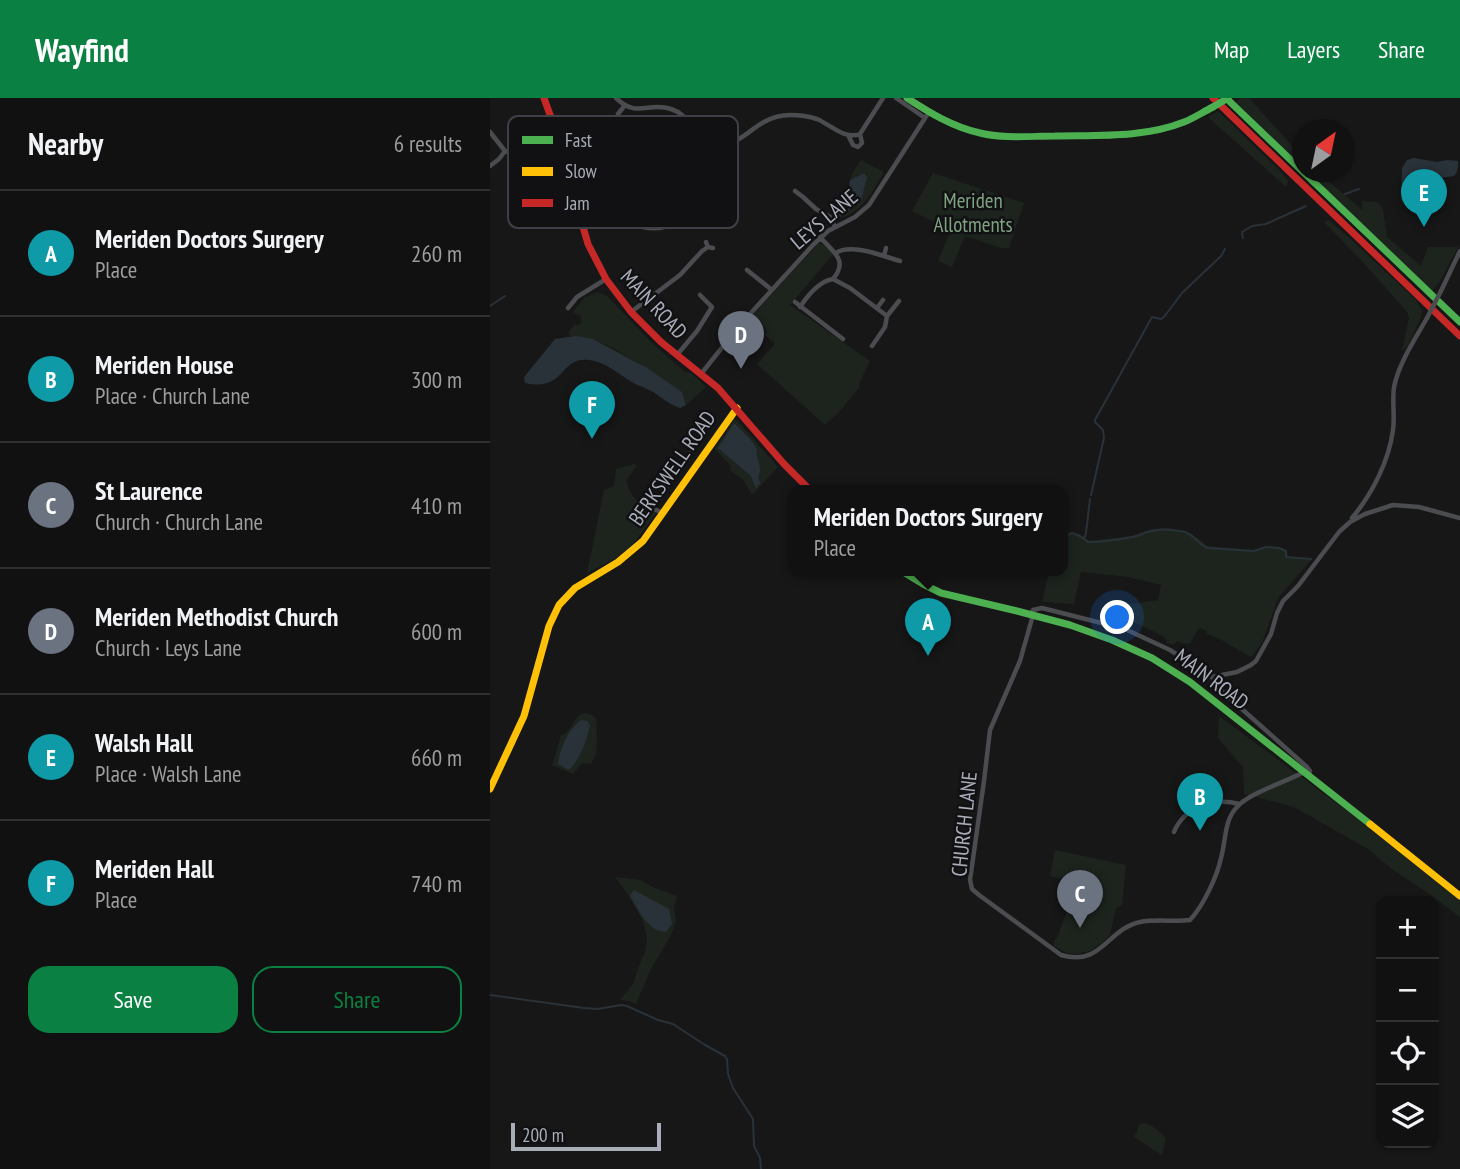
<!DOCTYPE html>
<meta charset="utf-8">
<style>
:root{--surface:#111;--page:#1a1a1a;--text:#f1f3f6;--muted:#9c9d9f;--line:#303131;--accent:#0b8043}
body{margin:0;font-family:"PT Sans Narrow",sans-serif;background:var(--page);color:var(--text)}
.controls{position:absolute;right:21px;bottom:21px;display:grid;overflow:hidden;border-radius:14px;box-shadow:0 2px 5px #0004}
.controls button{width:63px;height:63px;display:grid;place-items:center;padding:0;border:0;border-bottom:2px solid var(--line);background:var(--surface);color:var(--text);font:35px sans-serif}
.compass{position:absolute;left:802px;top:21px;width:63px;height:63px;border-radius:50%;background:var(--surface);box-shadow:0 2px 5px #0004;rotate:33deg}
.scale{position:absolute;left:21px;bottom:18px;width:150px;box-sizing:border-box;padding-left:7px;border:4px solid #a8adb8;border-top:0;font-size:19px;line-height:24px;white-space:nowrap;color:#a8adb8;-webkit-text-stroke:5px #111113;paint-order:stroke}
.you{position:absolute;left:628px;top:520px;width:24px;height:24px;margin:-18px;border:5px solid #fff;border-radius:50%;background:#1a73e8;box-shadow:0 0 0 10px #1a73e833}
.badge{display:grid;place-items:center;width:46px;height:46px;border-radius:50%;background:var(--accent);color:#fff;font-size:23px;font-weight:700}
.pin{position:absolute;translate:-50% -58px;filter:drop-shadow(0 2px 4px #0008)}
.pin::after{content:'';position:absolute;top:37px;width:24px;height:21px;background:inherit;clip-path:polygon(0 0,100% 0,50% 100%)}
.popup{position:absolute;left:298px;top:387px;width:280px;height:91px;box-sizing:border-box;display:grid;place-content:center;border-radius:14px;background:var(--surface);filter:drop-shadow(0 2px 5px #0005);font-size:23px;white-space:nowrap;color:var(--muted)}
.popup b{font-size:26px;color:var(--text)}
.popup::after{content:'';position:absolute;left:50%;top:100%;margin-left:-14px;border:14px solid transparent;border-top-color:var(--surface)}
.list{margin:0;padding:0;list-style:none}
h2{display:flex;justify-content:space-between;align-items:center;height:91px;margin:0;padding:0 28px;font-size:30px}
h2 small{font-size:23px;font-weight:400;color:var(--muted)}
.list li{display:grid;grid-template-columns:46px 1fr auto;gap:21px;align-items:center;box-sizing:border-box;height:126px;padding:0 28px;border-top:2px solid var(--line)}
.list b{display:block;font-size:26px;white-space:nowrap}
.list p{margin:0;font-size:23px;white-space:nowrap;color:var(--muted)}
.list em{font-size:23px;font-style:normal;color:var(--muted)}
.actions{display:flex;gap:14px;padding:21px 28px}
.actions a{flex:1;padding:16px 0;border:2px solid var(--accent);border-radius:21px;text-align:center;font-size:24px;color:var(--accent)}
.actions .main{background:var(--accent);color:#fff}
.icon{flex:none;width:38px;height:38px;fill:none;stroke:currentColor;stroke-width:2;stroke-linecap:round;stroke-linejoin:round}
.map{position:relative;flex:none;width:970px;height:1071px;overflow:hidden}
header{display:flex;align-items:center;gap:42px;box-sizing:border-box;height:98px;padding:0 35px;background:var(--accent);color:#fff}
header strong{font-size:33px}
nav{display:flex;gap:38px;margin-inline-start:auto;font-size:24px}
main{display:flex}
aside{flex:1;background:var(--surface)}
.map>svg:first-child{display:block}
.green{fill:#1d241e}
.water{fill:#2a3239}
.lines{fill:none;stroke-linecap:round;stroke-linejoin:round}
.stream{stroke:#2a3239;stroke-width:2}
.street{stroke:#4b4c50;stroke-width:4.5}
.fast{stroke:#4caf50;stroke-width:7}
.slow{stroke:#ffc107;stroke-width:7}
.jam{stroke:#c62828;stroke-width:7}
.street-bridge{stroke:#4b4c50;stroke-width:4.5}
.fast-bridge{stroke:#4caf50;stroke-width:7}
.labels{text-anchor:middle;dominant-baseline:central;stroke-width:5;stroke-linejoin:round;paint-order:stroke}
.park-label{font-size:21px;fill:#7fa381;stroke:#111113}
.street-label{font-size:21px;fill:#a8adb8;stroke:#111113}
.key{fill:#111113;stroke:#3e4045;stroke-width:2}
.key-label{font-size:19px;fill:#a8adb8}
</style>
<header>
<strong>Wayfind</strong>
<nav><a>Map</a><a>Layers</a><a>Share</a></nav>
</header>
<main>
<aside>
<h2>Nearby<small>6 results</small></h2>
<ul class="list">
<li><span class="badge" style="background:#0f9aa8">A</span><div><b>Meriden Doctors Surgery</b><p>Place</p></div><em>260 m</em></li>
<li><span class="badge" style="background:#0f9aa8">B</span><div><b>Meriden House</b><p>Place · Church Lane</p></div><em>300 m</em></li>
<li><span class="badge" style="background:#6b7280">C</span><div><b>St Laurence</b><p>Church · Church Lane</p></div><em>410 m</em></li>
<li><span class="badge" style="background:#6b7280">D</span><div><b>Meriden Methodist Church</b><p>Church · Leys Lane</p></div><em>600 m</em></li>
<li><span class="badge" style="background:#0f9aa8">E</span><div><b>Walsh Hall</b><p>Place · Walsh Lane</p></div><em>660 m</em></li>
<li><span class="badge" style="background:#0f9aa8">F</span><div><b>Meriden Hall</b><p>Place</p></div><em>740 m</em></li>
</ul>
<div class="actions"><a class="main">Save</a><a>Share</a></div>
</aside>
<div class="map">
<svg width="970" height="1071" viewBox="0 0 970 1071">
<rect width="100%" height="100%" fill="#171717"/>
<path class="green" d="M751,0h8l53,59v9l-66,-64z
M728,13l62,60 8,10 -2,6 -78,-70z
M100,33l10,1v5h34v16h-26l-2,-1 -8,1z
M371,62l23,12c-11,19 -20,37 -42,46l-2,-1c8,-6 18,-12 22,-21 2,-5 3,-12 5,-18l-5,-4 -12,6 3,-8z
M818,74h10l44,38v-9l15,1 6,7 4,28 34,29 7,-19h30l-19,36 -7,8z
M443,75l91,30 -15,45h-8l-36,-12 -13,31 -14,-6 13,-31 -39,-19z
M838,122l16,13 72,67 6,11 -1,6 -14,30 -5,4 7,-33 -2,-6 -45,-51 -38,-39z
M328,146h5l11,9 -44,52 80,56 -11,23v4l-18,22 -16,15 -68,-61 18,-20 -10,-9 2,-4 -16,-14z
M108,194l10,5 45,47 32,28 6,1 15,14 -20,18 -4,-13c-28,-16 -80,-60 -112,-55l-1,-6 5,-6 7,-1v-8l-8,-4 11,-14z
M244,321h2l42,48 -26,28 -8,-14 -14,-11 1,-4 -16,-17z
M144,366l3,2 -11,14c6,20 12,24 31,32l-22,30 -19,16 -29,15 17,-83 10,-4 2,-17z
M677,430l15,3 11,4 15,11 45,4 13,-4 12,1 9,3 1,7 25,1 -35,40 -16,45 -9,12 -2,2 -33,-19 -11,-4v-3l-8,-3 -9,15 -4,1 -9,-3 -4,4 -7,-3 1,-2 -4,-4 -40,-19 5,-14c12,2 18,-3 30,-2l3,-16 -32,-8 -48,-5 -7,32 -32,-2 6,-26 -24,-6h39v-31l9,-7 12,5 5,4 43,-5 19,-7z
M95,615l5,1 6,4c1,5 1,32 0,36 -2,4 -4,7 -5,10l-9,-1 -9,11 -14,-6 -7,-2 9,-31 4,-1c8,-7 9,-19 20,-21z
M729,618l124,92 117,93v16l-32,-24 -35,-23 -25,-21 -74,-42 -50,-13 -1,-27 -25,-29z
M565,752l71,15 -4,41 -6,2 -6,27 -7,7 -13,9 -15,3 -8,-1 -13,-7v-5l3,-3 21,-56 -28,-6z
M125,779l25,3 15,8 22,8 -3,13 2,13 -6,15 -19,32 -15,35 -7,-3 -9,-1 13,-16 4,-13 8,-19 2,-14 -4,-17 -16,-28z
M654,1025c8,1 16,9 22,15l-4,17 -28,-18 6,-13z"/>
<path class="water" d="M924,60l23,4 10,-2 11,1c0,21 -6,13 -21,18l-5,17 -25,9 -6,-5 1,-32 5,-8z
M372,76h3l2,4 -6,23 -21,16h-3v-6l10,-12 3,-19z
M86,238l17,3 54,29 35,24 4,13 -6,3c-13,-4 -21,-14 -33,-19 -5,-3 -11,-4 -15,-7 -14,-8 -27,-21 -44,-22 -29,-3 -22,32 -63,23l-1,-6 31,-38z
M244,325c6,6 21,19 23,27 0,2 -1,4 0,6 2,9 5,12 1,22l3,7 -3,-1 -2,5 -5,-13 -33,-28z
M91,622l6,1 3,4c-4,17 -9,33 -21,45l-11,-6c2,-16 10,-34 23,-44z
M144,792l35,19 3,15 -6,8c-19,-1 -27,-22 -36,-36z"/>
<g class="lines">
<path class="stream" d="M855,96l14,-5
M753,140l-1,-6 10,-6 14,-2 40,-18
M0,208l15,-10
M601,397l13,-57 -1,-8 -8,-8v-2l57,-103 9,2 3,-2 18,-24 39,-37 4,-7
M594,441l2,-6 4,-34
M573,442l4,-5 5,-2 8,3 8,6c14,0 29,-2 44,-5 7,-1 13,-5 20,-6 10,-3 24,-1 33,1 9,3 14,12 22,16l47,3 12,-4 13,1 7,3v6l25,2
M0,897l94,13 14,1 23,-4 6,1 31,14 15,4 32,21 20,11 2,3 1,15 5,14 20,31 1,27 6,12 1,11"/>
<path class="street" d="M126,0c22,21 32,3 55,11 20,6 23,30 46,35 19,3 32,-14 47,-22 9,-5 17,-7 26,-7 9,0 18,1 27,4 14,6 28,21 43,15l23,-36
M406,0l29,20
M128,16l7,-9
M0,34l15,19 9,2 44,-11
M359,39l4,8 5,2 4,-4 -2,-9
M119,55v13l5,21
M0,68l9,-7 6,-8
M114,92c4,8 7,17 13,24 14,15 45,20 61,6 8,-7 16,-28 24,-30 9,-3 18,6 25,10
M305,93l8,6 13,12 14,8 5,10
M85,100l68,-21 10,-9 11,-18 14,-10 17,-9
M216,144l2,5 5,1
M346,155c15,-10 47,3 64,8
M394,158l2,-8
M257,172l25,20
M343,181l17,9 37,28
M951,193l19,-40
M305,204l48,37
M310,209c8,-12 19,-26 33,-28 16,-19 0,-27 -13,-42
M78,210l9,-11 29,-18
M387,210l6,-8
M141,214l49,-37 22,-24 6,-4
M382,248l13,-19 2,-11 12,-15
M187,257l20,-24 15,-24 -12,-12
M211,276l39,-49 73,-80 15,-14 27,-14 14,-12 60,-93
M173,415l-9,-4v-4l48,-69
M862,420c20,-24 37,-57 41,-88 2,-14 -1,-29 1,-43 5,-24 21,-48 33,-69
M540,516l3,-4 9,-2 83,21 45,21 42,27 3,6 10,11 82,73 3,4 -2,5
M543,517l-13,46 -30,69 -6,51 -14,99 2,9 7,6 82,60c41,12 46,-26 79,-33 16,-3 34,0 50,-2 13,-14 27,-43 31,-62 5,-17 3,-38 16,-51 12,-14 49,-25 67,-35
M722,579l25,-5 14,-7 5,-4 15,-27 6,-21 6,-12 15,-15 41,-54 11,-10 15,-8 28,-9 26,2 41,11
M684,734c10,-25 40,-35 65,-28"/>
<path class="fast" d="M417,0c23,15 46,29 73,35 25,6 50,3 75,3 43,-1 89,2 129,-14 10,-4 19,-10 29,-15
M736,0l234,224
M410,472l23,14 18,9 76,18 53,14 42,15 40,18 38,24 180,142"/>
<path class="slow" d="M0,691l34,-73 25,-90 10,-21 16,-17 43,-26 25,-21 94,-133
M880,726l90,72"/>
<path class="jam" d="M54,0l9,25 35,121 18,35 25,33 30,30 57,46 66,76 26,26
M723,0l247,238"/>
<path class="street-bridge" d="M937,220l14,-27"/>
<path class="fast-bridge" d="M723,9l15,-9"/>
</g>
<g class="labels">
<g class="park-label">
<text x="483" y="102">Meriden<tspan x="483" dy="24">Allotments</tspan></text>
</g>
<g class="street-label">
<text transform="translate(334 121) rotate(-40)">LEYS LANE</text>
<text transform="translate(164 206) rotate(47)">MAIN ROAD</text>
<text transform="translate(182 370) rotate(-55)">BERKSWELL ROAD</text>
<text transform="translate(722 581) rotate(37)">MAIN ROAD</text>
<text transform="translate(474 726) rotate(-84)">CHURCH LANE</text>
</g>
</g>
<rect x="18" y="18" width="230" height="112" rx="10" class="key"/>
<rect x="32" y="38" width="31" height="8" fill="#4caf50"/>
<rect x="32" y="69" width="31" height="9" fill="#ffc107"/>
<rect x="32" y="101" width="31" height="8" fill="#c62828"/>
<g class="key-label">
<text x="75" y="49">Fast</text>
<text x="75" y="80">Slow</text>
<text x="75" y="112">Jam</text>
</g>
</svg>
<div class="controls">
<button>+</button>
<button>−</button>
<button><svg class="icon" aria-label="locate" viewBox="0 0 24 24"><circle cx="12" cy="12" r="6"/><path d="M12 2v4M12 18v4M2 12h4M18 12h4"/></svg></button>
<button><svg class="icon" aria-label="layers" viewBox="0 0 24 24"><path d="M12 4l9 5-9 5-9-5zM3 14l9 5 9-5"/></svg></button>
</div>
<svg class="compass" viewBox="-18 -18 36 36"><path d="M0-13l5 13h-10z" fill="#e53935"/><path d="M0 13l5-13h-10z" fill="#9c9d9f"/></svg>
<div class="scale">200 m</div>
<div class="you"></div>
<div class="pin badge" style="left:438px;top:558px;background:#0f9aa8">A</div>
<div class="popup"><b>Meriden Doctors Surgery</b>Place</div>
<div class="pin badge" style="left:710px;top:733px;background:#0f9aa8">B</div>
<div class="pin badge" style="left:590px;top:830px;background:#6b7280">C</div>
<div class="pin badge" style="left:251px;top:271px;background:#6b7280">D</div>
<div class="pin badge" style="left:934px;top:129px;background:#0f9aa8">E</div>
<div class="pin badge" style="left:102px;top:341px;background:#0f9aa8">F</div>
</div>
</main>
